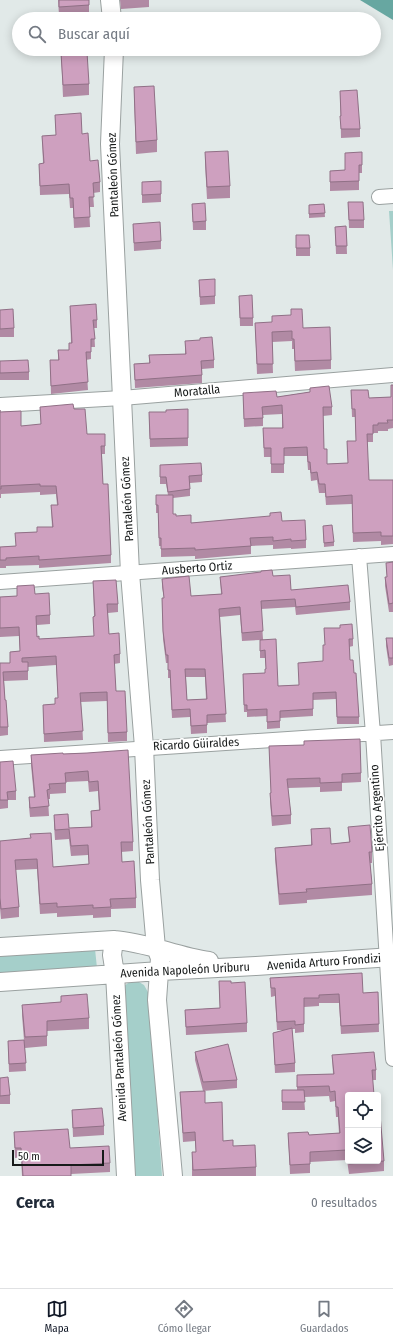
<!DOCTYPE html>
<html lang="es">
<meta charset="utf-8">
<style>
:root{--surface:#fff;--page:#f2f2f3;--text:#1f2937;--muted:#747a83;--line:#e0e1e3;--accent:#111827}
body{margin:0;font-family:"Fira Sans Condensed",sans-serif;background:var(--page);color:var(--text)}
.controls{position:absolute;right:12px;bottom:12px;display:grid;overflow:hidden;border-radius:4px;box-shadow:0 2px 10px #0003}
.controls button{width:36px;height:36px;display:grid;place-items:center;padding:0;border:0;border-bottom:1px solid var(--line);background:var(--surface);color:var(--text);font:20px sans-serif}
.scale{position:absolute;left:12px;bottom:10px;width:92px;box-sizing:border-box;padding-left:4px;border:2px solid #171a1a;border-top:0;font-size:11px;line-height:14px;white-space:nowrap;color:#171a1a;-webkit-text-stroke:3px #fff;paint-order:stroke}
.list{margin:0;padding:0;list-style:none}
h2{display:flex;justify-content:space-between;align-items:center;height:52px;margin:0;padding:0 16px;font-size:17px}
h2 small{font-size:13px;font-weight:400;color:var(--muted)}
.icon{flex:none;width:22px;height:22px;fill:none;stroke:currentColor;stroke-width:2;stroke-linecap:round;stroke-linejoin:round}
.map{position:relative;flex:none;width:393px;height:1176px;overflow:hidden}
.search{position:absolute;background:var(--surface);box-shadow:0 2px 10px #0003;left:12px;right:12px;top:12px;height:44px;display:flex;align-items:center;gap:10px;box-sizing:border-box;padding:0 14px;border-radius:22px;color:var(--muted);font-size:15px}
.sheet{height:112px;background:var(--surface)}
nav{display:flex;justify-content:space-around;align-items:center;box-sizing:border-box;height:56px;border-top:1px solid var(--line);background:var(--surface);font-size:11px;color:var(--muted)}
nav a{display:grid;justify-items:center;gap:2px}
nav .on{color:var(--accent)}
.map>svg:first-child{display:block}
.green{fill:#a5cfca}
.water{fill:#67a7a1}
.lines{fill:none;stroke-linecap:round;stroke-linejoin:round}
.minor-casing{stroke:#9aa1a0;stroke-width:16}
.major-casing{stroke:#9aa1a0;stroke-width:20}
.minor{stroke:#fff;stroke-width:14}
.major{stroke:#fff;stroke-width:18}
.wall{fill:#b18aa4;fill-rule:evenodd}
.building{fill:#cea0bf;stroke:#907086;fill-rule:evenodd}
.labels{text-anchor:middle;dominant-baseline:central;stroke-width:3.5;stroke-linejoin:round;paint-order:stroke}
.street-label{font-size:12px;fill:#171a1a;stroke:#fff}
</style>
<div class="map">
<svg width="393" height="1176" viewBox="0 0 393 1176">
<rect width="100%" height="100%" fill="#e1e9e8"/>
<path class="green" d="M389,211h4v59z
M95,949l2,19 -97,7v-20z
M134,979l10,6 5,9 13,182h-29l-9,-190z"/>
<path class="water" d="M360,0h33v20z"/>
<g class="lines">
<defs>
<path id="minor" d="M379,197l14,-1
M0,405l122,-7 271,-23
M359,556l14,178 20,325
M0,582l393,-28
M0,758l393,-26"/>
<path id="major" d="M110,0l2,19
M114,49l-4,95 12,254 8,175 14,174 6,133 6,68 4,10 -3,42 16,176
M114,940l-2,15 3,19 11,202
M0,947l114,-7c33,2 63,17 95,21
M0,982l160,-11 96,-5 137,-9"/>
</defs>
<use href="#minor" class="minor-casing"/>
<use href="#major" class="major-casing"/>
<use href="#minor" class="minor"/>
<use href="#major" class="major"/>
</g>
<path class="wall" d="M58,0h31v14l-30,1z
M120,0h29v7l-28,2z
M61,53l28,31v11l-26,2z
M134,87l23,53v12l-21,2 -2,-55z
M340,91l20,38v8l-19,1z
M55,115l27,19 8,27 10,21v10l-7,1 1,14h-5l1,20 -16,1 -1,-20h-3l-1,-14 -29,1 -1,-31 4,-1 -1,-27 14,-1z
M205,152l25,34v12l-23,1 -2,-35z
M345,153l17,12v8h-3v17l-29,1v-20l15,-1z
M142,182l19,12v8l-19,1z
M348,202l16,18v8h-15z
M192,204l14,17v9h-13z
M324,204l1,13 -16,1v-13z
M133,224l28,17v8l-27,2z
M346,226l1,28h-11l-1,-27z
M296,235l14,13v8h-14z
M199,280l16,16v8l-15,1z
M239,296l14,22v8h-13z
M70,306l27,14v8h-3l1,19h-4v12l-5,1 2,30 -37,4 -1,-34h8v-10h11v-7h2z
M0,310l14,18v9h-14z
M255,323l48,5 28,32v9l-36,2 -1,-22h-2v-8l-20,1 1,31 -16,1z
M185,341l29,19v8l-12,1v14l-67,5 -1,-24 15,-1v-8l36,-1z
M0,361l29,11v8h-29z
M393,385v43l-5,1v2h-10v2h-5v9h-6l2,38h24v64l-12,1v-4l-28,1 -1,-38 -26,1 -1,-12h-6l-2,-13 -6,1 -1,-11h-2l-1,-14h-23v17h-13v-16h-7l-1,-29h19v-14l-19,1v11l-19,1 -1,-34 34,4 33,-5v-4l22,19v8l-9,1 1,33 3,15 21,-1 -1,-22h9l-1,-24h-3l-1,-27 18,8 22,-1z
M40,407l34,2 13,25 18,12v8h-3l1,30 8,71v8l-72,5v-3l-33,1v2h-6v-21l16,-1 -1,-13 22,-1 15,-5 -1,-22h6l-1,-11 -16,1v-3l-39,2v4h-1v-88v2l21,14 20,-1z
M188,409v37l-38,1 -1,-35h17z
M160,465l42,10v7l-12,1v13l-17,2v16l3,2 15,7 79,-6v-4l12,8 24,19v8l-15,1v-1l-18,1v-4l-22,1v8l-56,5v-3l-34,1v-11h-2l-1,-33h-2v-18h12l-2,-11h-6z
M323,526l11,16v4l-10,1z
M393,562v50h-4l-4,-26v-9h2l-1,-14z
M273,576l18,14 59,12v8l-54,5 -1,-8 -34,2 2,30 15,47 21,-1 24,-24 2,-16 -1,-17 29,11v7l-4,1 1,13 4,13 5,44v7h-22l-1,-25 -23,1v16l-33,2v10l-13,1v-13l-20,1v-5h-3l-1,-38 22,-1 1,-4 -1,-11h-5v-18l-18,1 -2,-26 -20,2 6,105 -19,1v10l-16,1 -1,-17 -18,1 -2,-40h-2v-15h-2l-3,-24 -1,-41h2l-2,-11v-8l29,17 30,-2 -1,-17zM186,677h19l1,22 -19,1z
M93,581l25,23v8l-10,1 1,21 11,20v9l-6,1 2,27 11,41v9l-19,1 -1,-41 -26,1 2,38 -39,2 -1,-37 12,-1v-6h3l-2,-33 -28,2v13l-24,1 1,19 3,27v8l-8,1v-73h10v-11l10,-1 -1,-15 -19,1v-40l17,-1v-10l18,8 15,21v9l-13,1v12l2,2 55,-3 -1,-19 1,-1z
M386,638h7v27l-4,1 -3,-20z
M269,746l92,27v9l-19,1v8l-22,1v-5l-32,1 3,27v9l-19,2 -2,-24v-9h1z
M87,753l46,89v9l-12,1 1,10 14,36v10l-25,1v8l-18,1v-3l-36,2v-4l-17,1 -3,-45 -22,1 4,37v10l-18,2 -1,-11v-67l53,26 36,-3 -1,-9 -17,1 -2,-17 -14,1 -1,-15v-10l15,13 22,-1v-16l8,-1 -1,-19 -9,1 -1,-11 -22,1v11l-16,1v5h-2l1,17 -19,1 -1,-10v-10h5l-3,-32v-10z
M0,762l16,29v9h-8v8l-8,1z
M348,827l24,25v11h-2l2,21v11l-65,5v3l-28,2 -4,-46v-11l36,-3v-16l20,15 18,-2z
M270,978l93,15 15,-1 1,40 -38,2 -2,-31h-20v3l-15,1v25l-9,1v-4h-3l3,34v9l-20,1 -2,-40 11,-3h-7l-2,-34 -4,1z
M219,981l28,42v9l-61,3 -1,-25 35,-2z
M61,996l28,22v11l-42,2v15l-22,2 1,23 -17,1 -1,-31 16,-1 -2,-25v-10l39,-3z
M195,1052l42,28v8l-34,3 -8,-31z
M332,1055l44,15v10h-3l-25,15 36,66v10l-35,3 -2,-14 -37,2v11l-20,1 -2,-41 21,2 30,-2 -1,-16h-2l-1,-16 -5,1 -1,-6 -25,1 1,13h-23v-20h15v-15l36,-1z
M0,1078l10,17v9h-10z
M180,1092l25,11 18,38 10,5 23,21v9h-64v-24h4l-1,-11 -12,1z
M72,1110l32,16v9l-31,2z
M14,1132l56,16 40,15v9l-39,2v2h-49l-1,-19 -6,1z"/>
<path class="building" d="M59,0h30v5l-30,2z
M87,52l2,32 -26,1 -2,-32z
M154,86l3,54 -21,2 -2,-55z
M357,90l3,39h-19l-1,-13h1l-1,-25z
M81,113l1,21 6,-1 2,28 8,-1 2,22 -7,1 1,14h-5l1,20 -16,1 -1,-20h-3l-1,-14 -29,2 -1,-22 5,-1 -2,-27 14,-1 -1,-20z
M228,151l2,35 -23,1 -2,-35z
M362,152v13h-3v16l-29,1v-11l15,-1v-17z
M161,181v13l-19,1v-13z
M348,202h15l1,18h-15z
M205,203l1,18 -13,1 -1,-18z
M324,204l1,9 -16,1v-9z
M160,222l1,19 -27,2 -1,-19z
M346,226l1,20h-11l-1,-19z
M296,235h13l1,13h-14z
M215,279v17l-15,1 -1,-17z
M252,295l1,23h-13l-1,-22z
M96,304l1,16h-4l2,19h-4v13h-5l2,30 -37,4 -1,-26h9l-1,-10h11v-7h3l-2,-37z
M13,309l1,19 -14,1v-19z
M291,309h11l1,19 27,-1 1,33 -36,1 -1,-22h-2v-8l-20,1 1,32h-16l-2,-41 17,-1v-6l19,-1z
M212,337l2,23 -13,1 1,14 -67,5 -1,-16 16,-1 -1,-8 37,-1 -1,-13 15,-1v-2z
M28,360l1,12 -29,1v-12z
M391,385h2v35h-6l1,3h-10v2h-5v9h-6l2,46h24v56h-12v-4l-28,1 -1,-38 -26,2 -1,-13h-6l-2,-12 -6,1 -1,-11h-2l-1,-15 -23,1v16h-13v-16h-7l-1,-20h20l-1,-23 -20,2 1,11 -19,1 -1,-26 33,-2 1,6 33,-5v-4l19,-2 3,21h-9l1,42h3v15l21,-1 -1,-22h9l-1,-32h-3l-1,-19h17l1,8 22,-1z
M73,404l1,5h11l2,25h18v12h-4l2,38h5l3,71 -72,5v-4l-33,2v2h-6v-13l16,-1 -1,-13 22,-1v-5h16l-2,-22h7l-2,-19h-16v-2l-39,2v3h-1v-79v2l21,-1v15l20,-2 -1,-17z
M188,409v29l-38,1 -1,-27h17v-2z
M201,463l1,12 -13,1 1,13 -22,3 -2,-15h-6v-12z
M156,495h17v19h3v2l15,-1v8l79,-7v-3l11,-1 1,9 23,-1 1,20 -15,1v-2l-18,2v-4l-23,1 1,8 -56,4v-2l-34,1v-11h-2l-1,-33h-2z
M332,525l2,17 -10,1 -1,-17z
M393,562v41l-4,1 -4,-27h2l-1,-14z
M272,570l1,6 17,-1 1,15 57,-5 2,17 -54,5 -1,-8 -34,2 2,30 -21,2 -2,-26 -21,2 7,105 -19,1v10l-16,1 -1,-17 -18,1 -2,-40h-2v-15h-2l-3,-24 -1,-33h2l-2,-19 27,-3 2,20 31,-2 -2,-17 41,-5v-1zM185,669h20l2,30 -20,1z
M116,580l2,24h-11l2,30 10,-1 1,21 -6,1 2,36h9l2,41 -19,1 -1,-41 -27,1 3,38 -39,3 -1,-29 12,-1v-6h3l-2,-42 -34,2v4h6v9l-25,1 2,28h1l2,27h-8v-64h10v-11l10,-1 -1,-24 -19,1v-31l17,-1v-10l17,-1 1,9 14,-1 1,22 -14,1 1,21 2,-1v3l55,-3 -1,-19 2,-1 -2,-35z
M352,624l1,15h-4l1,21h3l1,13h2l3,44h-22l-1,-25 -23,1v16l-33,2v10l-13,1v-13l-20,1v-5h-3l-1,-31 22,-1v-4h1l-1,-19 -5,1v-11l16,-1 2,47 21,-1 -1,-22 25,-2v-16h2l-1,-17h16v-3z
M386,638h7v20h-4z
M360,739l1,34 -19,1v8l-22,1v-5l-33,1 4,36 -19,1 -2,-23h1l-2,-47 35,-1v-4z
M128,750l5,92h-12l1,20 12,-1 2,37 -26,1 1,8 -18,1v-3l-36,2v-4l-17,1 -3,-45 -22,1 4,47 -18,2 -1,-11v-57l31,-3 -1,-4 21,-1 2,34 36,-3 -1,-19 -17,1 -2,-17 -14,1 -1,-15 14,-1 1,14 23,-1 -1,-16 9,-1 -2,-29 -9,1 -1,-11 -23,2 1,10 -17,1 1,5 -3,1 2,16 -19,2 -1,-11h6l-4,-42 32,-2v1l24,-1z
M13,761l3,30 -9,1 1,8h-8v-38z
M370,825l2,27h-3l3,32 -66,5 1,3 -28,2 -4,-46 37,-3 -1,-16 19,-1 1,16 19,-2 -2,-15z
M362,973l1,20 15,-1 1,32 -38,2 -2,-32 -20,1v3h-15v26l-9,1v-4l-18,1 -2,-34h-4l-1,-10z
M219,981h12v2l14,-1 2,41 -61,4 -1,-17 35,-2z
M87,994l2,24 -42,3v15l-22,1 -3,-32 39,-3v-6z
M292,1028l3,35 -20,2 -2,-32z
M24,1040l2,23 -17,1 -1,-23z
M228,1044l9,36 -34,2 -8,-30z
M374,1052l2,18h-4l2,25h-26v63l-1,-8 -37,2v12l-20,1 -2,-32 20,-1 1,3 31,-2 -2,-26h-2l-1,-16 -5,1 -1,-6 -32,1v-12l37,-1 -2,-19z
M8,1077l2,18 -10,1v-18z
M282,1090h22l1,12h-23z
M205,1091v12l17,-1 1,39 10,-1v6l22,-1 1,22 -63,3 -1,-18h4l-1,-20 -12,1 -3,-41z
M378,1103h1l5,58 -35,3 -1,-3h30z
M102,1108l2,18 -31,2 -1,-18z
M68,1129l2,19 39,-2 1,17 -39,2v11h-48l-2,-28h-6l-1,-16z"/>
<g class="labels">
<g class="street-label">
<text transform="translate(113 175) rotate(-92)">Pantaleón Gómez</text>
<text transform="translate(197 391) rotate(-5)">Moratalla</text>
<text transform="translate(127 499) rotate(-93)">Pantaleón Gómez</text>
<text transform="translate(197 568) rotate(-4)">Ausberto Ortiz</text>
<text transform="translate(196 744) rotate(-3)">Ricardo Güiraldes</text>
<text transform="translate(377 808) rotate(-94)">Ejército Argentino</text>
<text transform="translate(148 822) rotate(-93)">Pantaleón Gómez</text>
<text transform="translate(324 962) rotate(-4)">Avenida Arturo Frondizi</text>
<text transform="translate(185 970) rotate(-3)">Avenida Napoleón Uriburu</text>
<text transform="translate(119 1058) rotate(-93)">Avenida Pantaleón Gómez</text>
</g>
</g>
</svg>
<div class="controls">
<button><svg class="icon" aria-label="locate" viewBox="0 0 24 24"><circle cx="12" cy="12" r="6"/><path d="M12 2v4M12 18v4M2 12h4M18 12h4"/></svg></button>
<button><svg class="icon" aria-label="layers" viewBox="0 0 24 24"><path d="M12 4l9 5-9 5-9-5zM3 14l9 5 9-5"/></svg></button>
</div>
<div class="scale">50 m</div>
<div class="search"><svg class="icon" aria-label="search" viewBox="0 0 24 24"><circle cx="10" cy="10" r="6"/><path d="M15 15l6 6"/></svg>Buscar aquí</div>
</div>
<section class="sheet">
<h2>Cerca<small>0 resultados</small></h2>
<ul class="list">
</ul>
</section>
<nav>
<a class="on"><svg class="icon" aria-label="map" viewBox="0 0 24 24"><path d="M3 6l6-2 6 2 6-2v14l-6 2-6-2-6 2zM9 4v14M15 6v14"/></svg>Mapa</a>
<a><svg class="icon" aria-label="directions" viewBox="0 0 24 24"><path d="M12 3l9 9-9 9-9-9zM9 14v-3h6M13 9l2 2-2 2"/></svg>Cómo llegar</a>
<a><svg class="icon" aria-label="saved" viewBox="0 0 24 24"><path d="M7 4h10v16l-5-4-5 4z"/></svg>Guardados</a>
</nav>
